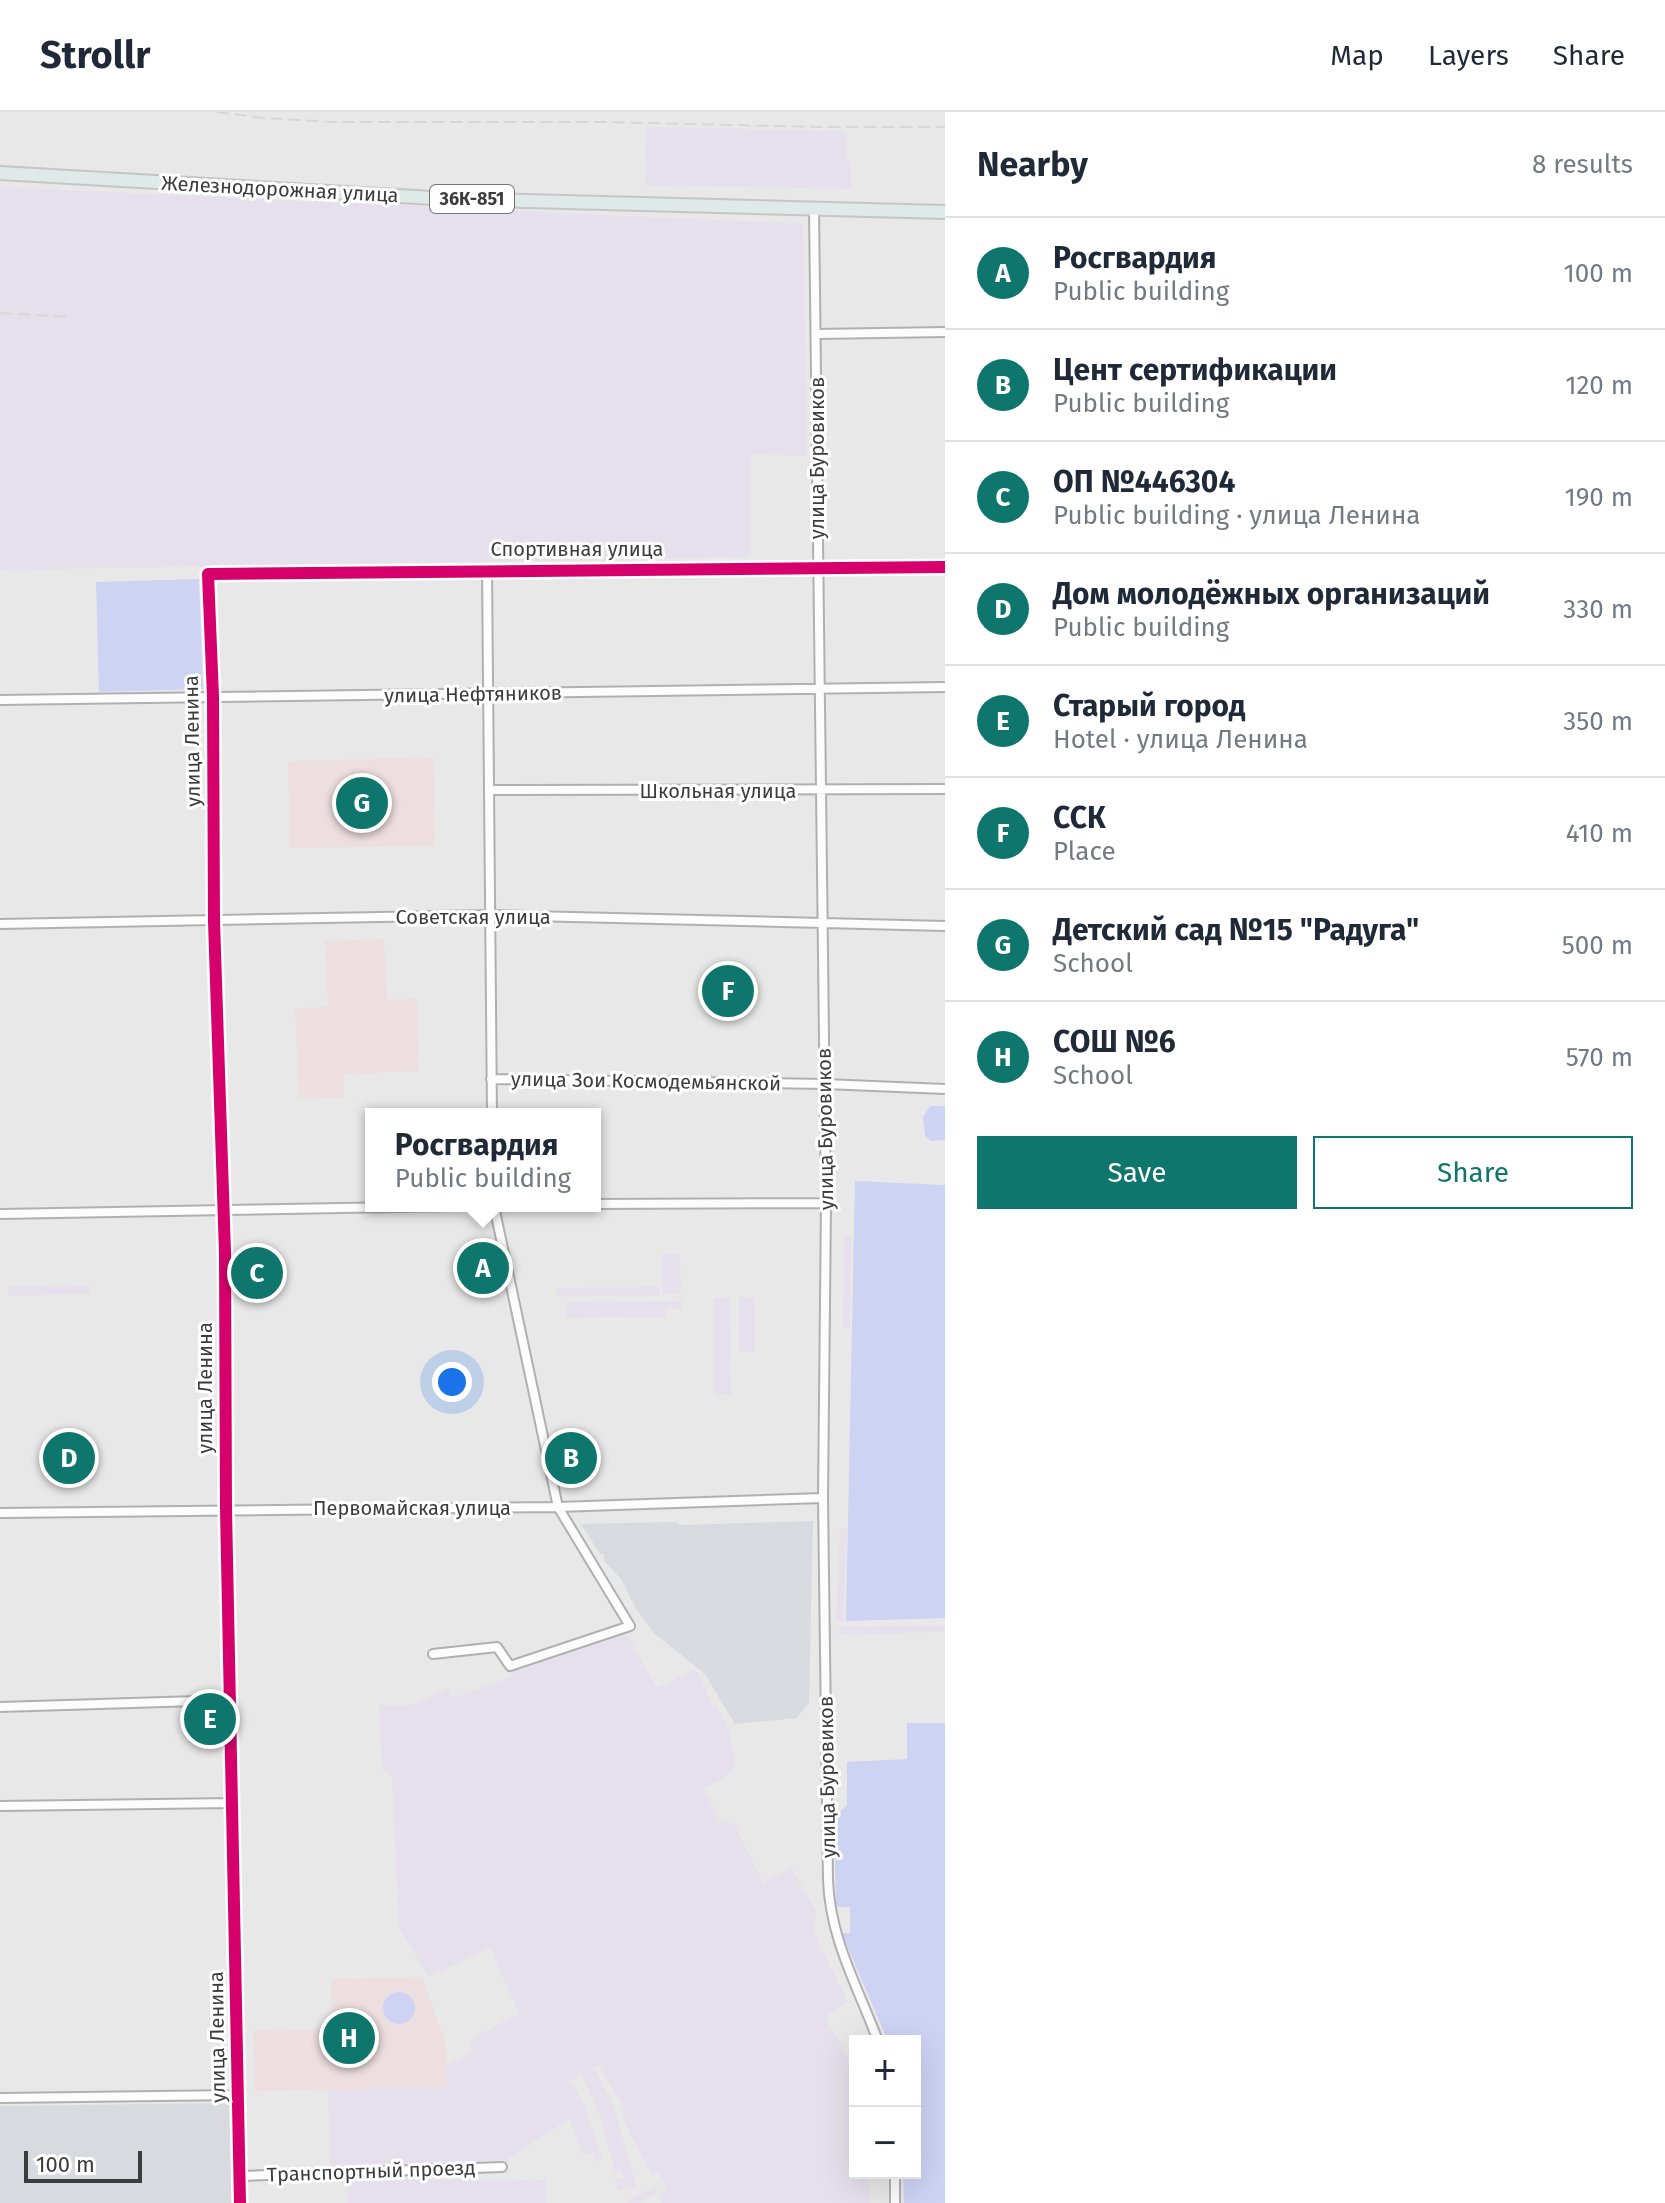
<!DOCTYPE html>
<meta charset="utf-8">
<style>
:root{--surface:#fff;--page:#f6f6f7;--text:#1f2937;--muted:#747a83;--line:#e0e1e3;--accent:#0f766e}
body{margin:0;font-family:"Fira Sans",sans-serif;background:var(--page);color:var(--text)}
.controls{position:absolute;right:24px;bottom:24px;display:grid;overflow:hidden;border-radius:0px;box-shadow:0 8px 32px #0002}
.controls button{width:72px;height:72px;display:grid;place-items:center;padding:0;border:0;border-bottom:2px solid var(--line);background:var(--surface);color:var(--text);font:40px sans-serif}
.scale{position:absolute;left:24px;bottom:20px;width:118px;box-sizing:border-box;padding-left:8px;border:4px solid #3c3c3d;border-top:0;font-size:22px;line-height:28px;white-space:nowrap;color:#3c3c3d;-webkit-text-stroke:6px #fff;paint-order:stroke}
.you{position:absolute;left:452px;top:1270px;width:28px;height:28px;margin:-20px;border:6px solid #fff;border-radius:50%;background:#1a73e8;box-shadow:0 0 0 12px #1a73e833}
.badge{display:grid;place-items:center;width:52px;height:52px;border-radius:50%;background:var(--accent);color:#fff;font-size:26px;font-weight:700}
.pin{position:absolute;translate:-50% -50%;border:4px solid #fff;box-shadow:0 2px 8px #0006}
.popup{position:absolute;left:365px;top:996px;width:236px;height:104px;box-sizing:border-box;display:grid;place-content:center;border-radius:0px;background:var(--surface);filter:drop-shadow(0 2px 6px #0005);font-size:26px;white-space:nowrap;color:var(--muted)}
.popup b{font-size:30px;color:var(--text)}
.popup::after{content:'';position:absolute;left:50%;top:100%;margin-left:-16px;border:16px solid transparent;border-top-color:var(--surface)}
.list{margin:0;padding:0;list-style:none}
h2{display:flex;justify-content:space-between;align-items:center;height:104px;margin:0;padding:0 32px;font-size:34px}
h2 small{font-size:26px;font-weight:400;color:var(--muted)}
.list li{display:grid;grid-template-columns:52px 1fr auto;gap:24px;align-items:center;box-sizing:border-box;height:112px;padding:0 32px;border-top:2px solid var(--line)}
.list b{display:block;font-size:30px;white-space:nowrap}
.list p{margin:0;font-size:26px;white-space:nowrap;color:var(--muted)}
.list em{font-size:26px;font-style:normal;color:var(--muted)}
.actions{display:flex;gap:16px;padding:24px 32px}
.actions a{flex:1;padding:18px 0;border:2px solid var(--accent);border-radius:0px;text-align:center;font-size:28px;color:var(--accent)}
.actions .main{background:var(--accent);color:#fff}
.map{position:relative;flex:none;width:945px;height:2091px;overflow:hidden}
header{display:flex;align-items:center;gap:48px;box-sizing:border-box;height:112px;padding:0 40px;background:var(--surface);border-bottom:2px solid var(--line)}
header strong{font-size:38px}
nav{display:flex;gap:44px;margin-inline-start:auto;font-size:28px}
main{display:flex}
aside{flex:1;background:var(--surface)}
.map>svg:first-child{display:block}
.built{fill:#d9dadf}
.industrial{fill:#e5e0eb}
.education{fill:#eddedf}
.green{fill:#ced2f3}
.lines{fill:none;stroke-linecap:round;stroke-linejoin:round}
.minor-casing{stroke:#b0b0b0;stroke-width:12}
.primary-casing{stroke:#c5c5c5;stroke-width:16}
.minor{stroke:#fcfcfc;stroke-width:8}
.primary{stroke:#dfe9e7;stroke-width:12}
.rail{stroke:#d7d7d8;stroke-width:2;stroke-dasharray:12 6;stroke-linecap:butt}
.cycleway-casing{stroke:#fff;stroke-width:17}
.cycleway{stroke:#d6006c;stroke-width:12}
.labels{text-anchor:middle;dominant-baseline:central;stroke-width:6;stroke-linejoin:round;paint-order:stroke}
.shield{fill:#fff;stroke:#767677;stroke-width:2}
.shield-label{font-size:18px;font-weight:bold;fill:#3c3c3d}
.street-label{font-size:20px;fill:#3c3c3d;stroke:#fff}
</style>
<header>
<strong>Strollr</strong>
<nav><a>Map</a><a>Layers</a><a>Share</a></nav>
</header>
<main>
<div class="map">
<svg width="945" height="2091" viewBox="0 0 945 2091">
<rect width="100%" height="100%" fill="#e8e8e8"/>
<path class="built" d="M813,1409l-4,181 -12,16 -62,6 -30,-50 -51,-41 -19,-26 -14,-28 -17,-18v-7h-4l-19,-30 95,-2 4,3z
M229,1991l3,100h-232v-97z"/>
<path class="industrial" d="M646,15l201,4v29l4,1v28l-206,-4z
M0,75l803,37 4,232 -56,-2v103l-751,13z
M844,1124h7l-1,92h-7z
M662,1142h18l1,39 -18,1z
M90,1174v8l-82,2v-9z
M660,1175v9h-104v-8z
M739,1185l16,1v54h-16z
M714,1186h16l1,97h-17z
M682,1189v8h-16l-1,8 -99,1v-15z
M840,1416l7,1 -4,92h-7z
M945,1513v7l-106,2v-7z
M620,1524h8l29,52 37,-18 4,3 15,33 4,-1 11,23 8,38 -13,13 -20,9 16,31 16,6 28,58 28,-15 25,43 -2,23 34,67 -23,16 30,52v104h14l1,30h-208l-4,-9 -20,9h-10l-1,-2 28,-14 4,7 9,-6 -9,-15 -7,2 -31,-59 5,-4 -27,-47 -5,3 20,38 22,80 -18,5 -3,-11 9,-3 -3,-6 -6,1 -16,-60 -18,-37 -23,13 14,-5 13,23 17,53 -6,3 -3,-10 -10,3 -14,-36 -62,41 -177,7 -2,-78 119,-3 -1,-20 28,-14 -6,-11 51,-28 -29,-65 -61,29 -30,-49 -7,-151 -10,-8 -3,-64h33l36,-17 4,10 60,-21 -1,-5z
M347,2067l199,1v23h-198z"/>
<path class="education" d="M434,646l1,88 -145,2 -2,-87z
M384,827l3,61 30,-1 2,72 -75,3v23l-45,1 -4,-90 33,-1 -3,-66z
M422,1865l24,67 1,43 -192,4 -2,-60 79,-2 -1,-50z"/>
<path class="green" d="M199,467l4,110 -104,3 -3,-110z
M930,994h15v34l-14,1 -6,-5 -2,-19z
M855,1069l90,4v433l-99,3z
M907,1611h38v480h-41l-1,-30h12v-132h-27l-46,-107 8,-1v-26h-14l-2,-90 13,-12v-43l60,-3z
M383 1896a16 16 0 1 1 32 0a16 16 0 1 1-32 0Z"/>
<g class="lines">
<defs>
<path id="minor" d="M814,97l12,994 -3,295 5,382c2,59 30,107 50,161
M817,222l128,-2
M487,458l5,544
M0,588l945,-13
M491,678l454,-1
M0,812l491,-9 454,11
M491,967l334,5 120,5
M595,1092l231,-1
M0,1102l459,-8
M0,1401l558,-6 265,-9
M433,1542l64,-7 13,19 120,-40 -72,-119 -64,-301
M0,1595l230,-7
M0,1694l232,-3
M0,1986l238,-3
M895,2061v30
M240,2064l262,-9
M240,2091l-14,-694 -1,-256 -11,-332 -1,-224 -5,-123 737,-7"/>
<path id="primary" d="M0,61l451,26 494,13"/>
</defs>
<use href="#minor" class="minor-casing"/>
<use href="#primary" class="primary-casing"/>
<use href="#minor" class="minor"/>
<use href="#primary" class="primary"/>
<path class="rail" d="M217,0l47,6 70,4h267l221,5h123
M0,201l71,4"/>
<defs>
<path id="cycleway" d="M240,2091l-14,-694 -1,-256 -11,-332 -1,-224 -5,-123 737,-7"/>
</defs>
<use href="#cycleway" class="cycleway-casing"/>
<use href="#cycleway" class="cycleway"/>
</g>
<g class="labels">
<rect class="shield" x="430" y="73" width="84" height="28" rx="6"/>
<g class="shield-label">
<text x="472" y="87">36К-851</text>
</g>
<g class="street-label">
<text transform="translate(280 77) rotate(3)">Железнодорожная улица</text>
<text transform="translate(817 346) rotate(-90)">улица Буровиков</text>
<text x="577" y="437">Спортивная улица</text>
<text transform="translate(473 582) rotate(-1)">улица Нефтяников</text>
<text transform="translate(192 629) rotate(-91)">улица Ленина</text>
<text x="718" y="679">Школьная улица</text>
<text x="473" y="805">Советская улица</text>
<text transform="translate(646 969) rotate(1)">улица Зои Космодемьянской</text>
<text transform="translate(825 1017) rotate(-91)">улица Буровиков</text>
<text transform="translate(205 1276) rotate(-90)">улица Ленина</text>
<text x="412" y="1396">Первомайская улица</text>
<text transform="translate(827 1665) rotate(-91)">улица Буровиков</text>
<text transform="translate(217 1925) rotate(-91)">улица Ленина</text>
<text transform="translate(371 2059) rotate(-2)">Транспортный проезд</text>
</g>
</g>
</svg>
<div class="controls">
<button>+</button>
<button>−</button>
</div>
<div class="scale">100 m</div>
<div class="you"></div>
<div class="pin badge" style="left:483px;top:1156px">A</div>
<div class="popup"><b>Росгвардия</b>Public building</div>
<div class="pin badge" style="left:571px;top:1346px">B</div>
<div class="pin badge" style="left:257px;top:1161px">C</div>
<div class="pin badge" style="left:69px;top:1346px">D</div>
<div class="pin badge" style="left:210px;top:1607px">E</div>
<div class="pin badge" style="left:728px;top:879px">F</div>
<div class="pin badge" style="left:362px;top:691px">G</div>
<div class="pin badge" style="left:349px;top:1926px">H</div>
</div>
<aside>
<h2>Nearby<small>8 results</small></h2>
<ul class="list">
<li><span class="badge">A</span><div><b>Росгвардия</b><p>Public building</p></div><em>100 m</em></li>
<li><span class="badge">B</span><div><b>Цент сертификации</b><p>Public building</p></div><em>120 m</em></li>
<li><span class="badge">C</span><div><b>ОП №446304</b><p>Public building · улица Ленина</p></div><em>190 m</em></li>
<li><span class="badge">D</span><div><b>Дом молодёжных организаций</b><p>Public building</p></div><em>330 m</em></li>
<li><span class="badge">E</span><div><b>Старый город</b><p>Hotel · улица Ленина</p></div><em>350 m</em></li>
<li><span class="badge">F</span><div><b>ССК</b><p>Place</p></div><em>410 m</em></li>
<li><span class="badge">G</span><div><b>Детский сад №15 &quot;Радуга&quot;</b><p>School</p></div><em>500 m</em></li>
<li><span class="badge">H</span><div><b>СОШ №6</b><p>School</p></div><em>570 m</em></li>
</ul>
<div class="actions"><a class="main">Save</a><a>Share</a></div>
</aside>
</main>
